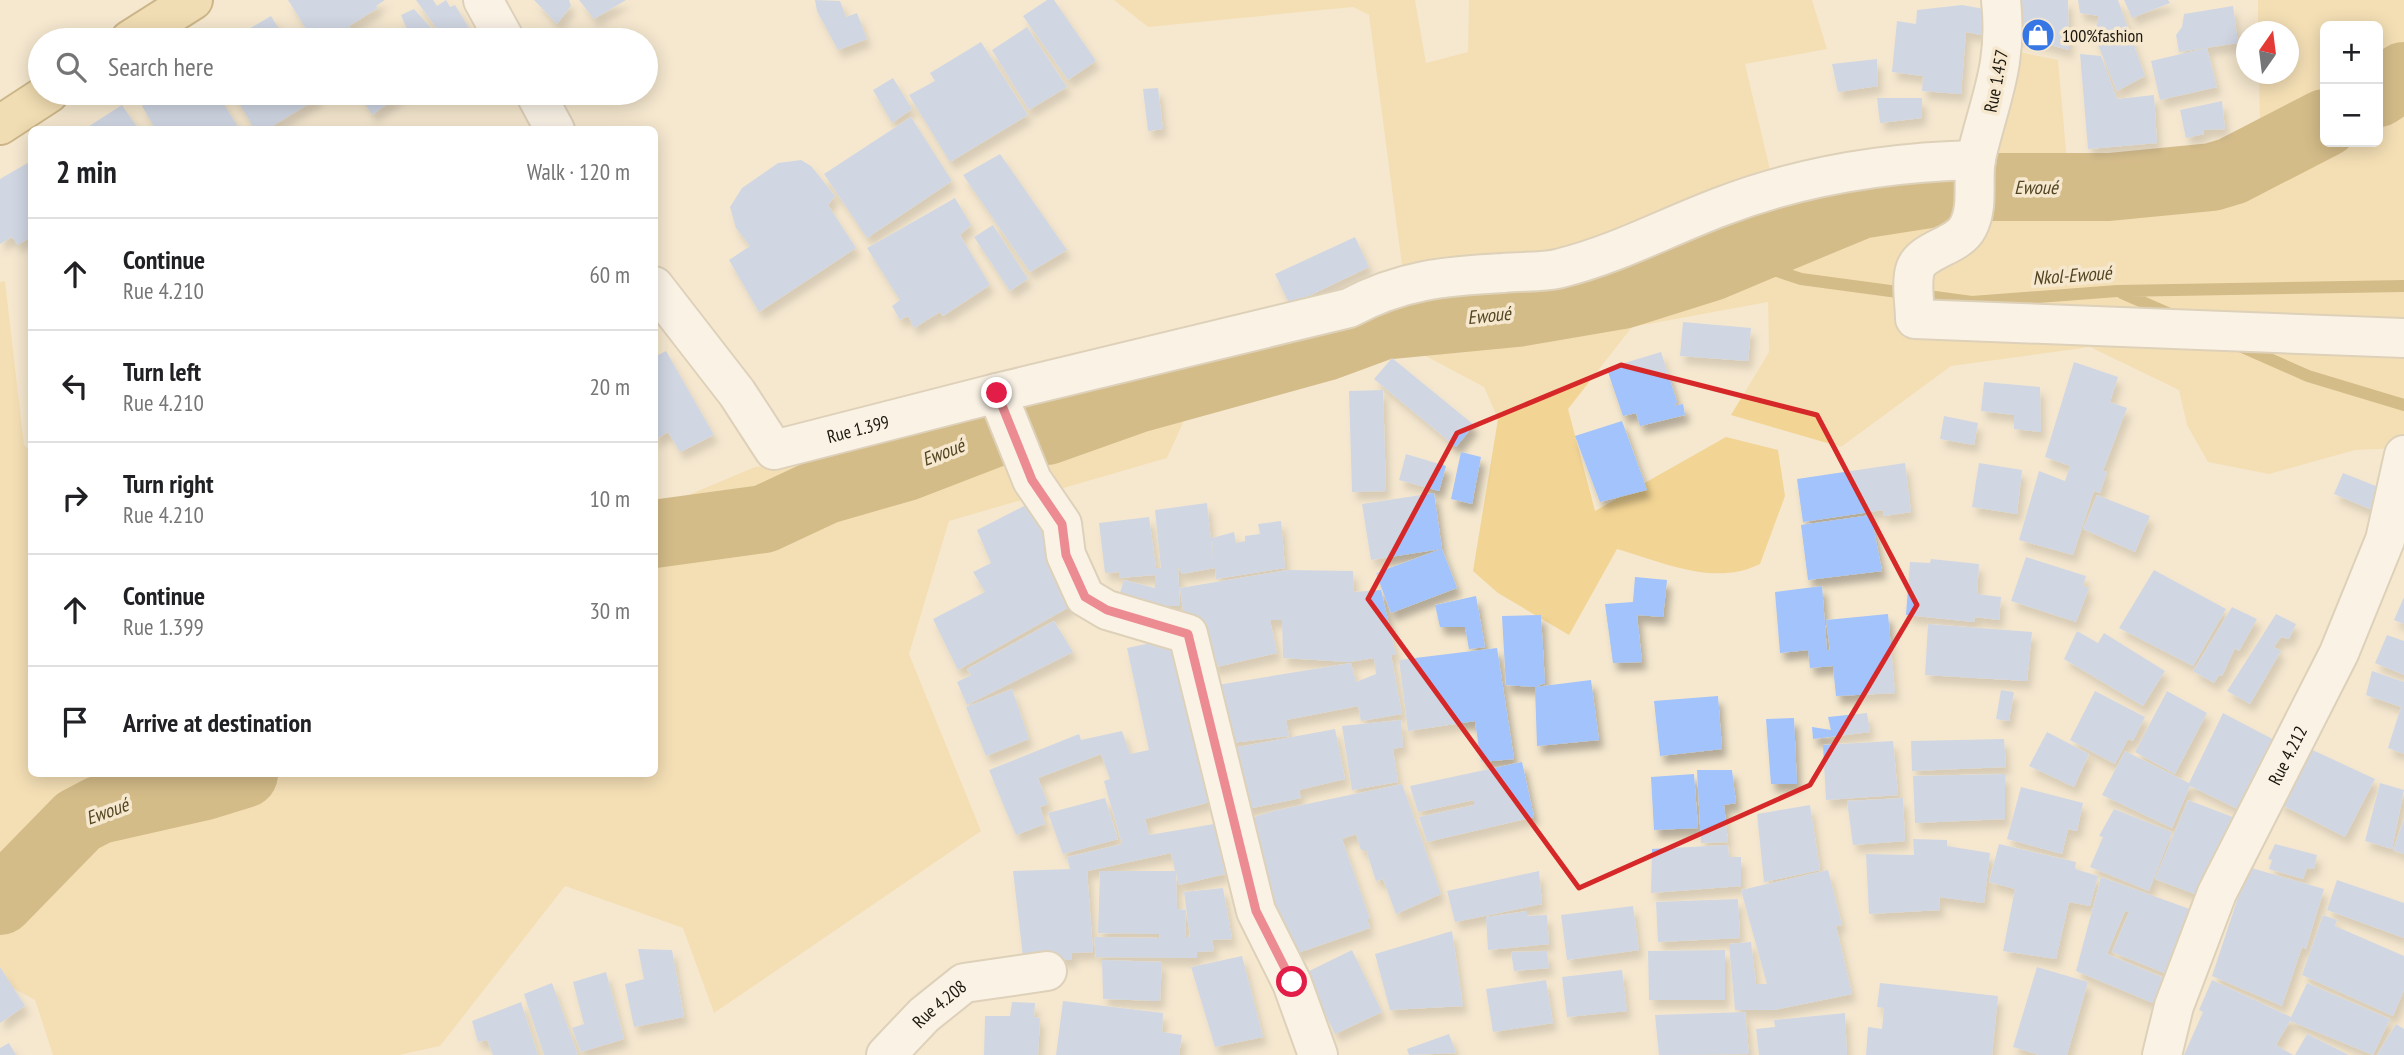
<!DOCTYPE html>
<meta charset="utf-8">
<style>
:root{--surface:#fff;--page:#f6f6f6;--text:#202124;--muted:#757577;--line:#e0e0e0}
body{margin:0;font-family:"PT Sans Narrow",sans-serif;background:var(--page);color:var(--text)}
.controls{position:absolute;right:21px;top:21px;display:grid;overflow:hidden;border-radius:10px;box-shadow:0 4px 18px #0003}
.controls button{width:63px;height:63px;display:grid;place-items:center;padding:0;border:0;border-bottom:2px solid var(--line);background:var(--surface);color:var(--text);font:35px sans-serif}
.compass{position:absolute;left:2236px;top:21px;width:63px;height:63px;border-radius:50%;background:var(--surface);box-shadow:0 4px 18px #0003;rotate:14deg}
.stop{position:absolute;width:21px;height:21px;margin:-16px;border:5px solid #e11d48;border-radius:50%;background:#fff}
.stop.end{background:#e11d48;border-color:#fff;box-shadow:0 2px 7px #0008}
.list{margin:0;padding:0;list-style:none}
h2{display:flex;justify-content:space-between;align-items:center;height:91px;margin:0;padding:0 28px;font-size:30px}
h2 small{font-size:23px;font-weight:400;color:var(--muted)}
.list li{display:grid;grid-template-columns:46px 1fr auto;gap:21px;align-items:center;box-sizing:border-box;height:112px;padding:0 28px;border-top:2px solid var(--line)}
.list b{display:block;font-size:26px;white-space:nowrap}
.list p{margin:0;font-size:23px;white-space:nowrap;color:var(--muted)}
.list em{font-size:23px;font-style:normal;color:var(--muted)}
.icon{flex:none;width:38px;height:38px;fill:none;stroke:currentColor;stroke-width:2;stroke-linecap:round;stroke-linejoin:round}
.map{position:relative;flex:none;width:2404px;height:1055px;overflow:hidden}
.search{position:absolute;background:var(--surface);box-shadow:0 4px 18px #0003;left:28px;top:28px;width:630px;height:77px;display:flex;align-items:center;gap:18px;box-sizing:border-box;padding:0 24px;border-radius:38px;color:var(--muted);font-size:26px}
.panel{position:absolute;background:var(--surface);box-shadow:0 4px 18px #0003;left:28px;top:126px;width:630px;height:651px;border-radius:10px}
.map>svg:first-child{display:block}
.green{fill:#f2d494;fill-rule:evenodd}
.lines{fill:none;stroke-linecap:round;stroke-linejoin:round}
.stream{stroke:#ab8734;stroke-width:12}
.river{stroke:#ab8734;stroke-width:68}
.building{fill:#a2c3fb;filter:url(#shadow)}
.minor-casing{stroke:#c2b69d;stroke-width:42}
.major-casing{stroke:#9a7b34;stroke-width:42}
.minor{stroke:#fff;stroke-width:38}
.major{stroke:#ebd091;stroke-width:38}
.route{stroke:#e11d48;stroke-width:9}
.marked{fill:none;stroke:#d62828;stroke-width:5;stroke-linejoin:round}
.labels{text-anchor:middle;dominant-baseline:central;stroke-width:7;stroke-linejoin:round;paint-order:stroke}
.poi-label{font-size:18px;fill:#1b170e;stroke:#f5e8cf;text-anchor:start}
.street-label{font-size:18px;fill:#1b170e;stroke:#f5e8cf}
.water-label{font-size:19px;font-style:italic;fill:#534421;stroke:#f5e8cf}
</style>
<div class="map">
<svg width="2404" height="1055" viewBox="0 0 2404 1055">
<defs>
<filter id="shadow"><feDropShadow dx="4.5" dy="8" stdDeviation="3.5" flood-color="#0004"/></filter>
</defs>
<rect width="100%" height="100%" fill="#f5e8cf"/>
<path class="green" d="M1114,0h301l11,63 42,-11 1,-52h343l15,49 -82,15 31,131 213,-24 25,-120 44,9 9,102c63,-6 137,-1 193,-32l-1,-56h29v-42l-30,-1v-31h146v448l-49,2 -86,24 -61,-12 -21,-37 -8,-35 -89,-43 -139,19 -110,81 -110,-32 38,-63 -1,-50 -136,25 -64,82 27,102 131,-74 52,13 7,46 -25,68c-46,23 -97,-2 -143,-15l-48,86 -71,-42 -25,-22 25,-152 -14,-32 -94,-50 -106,33 -92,33 -25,55 -218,63 -40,133 72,177 -267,182 -31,-85 -118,-42 -125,160 -41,9h-346l-18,-55 -35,-19v-699l5,-1 19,164 7,7 1,322h622l1,-265 100,-42 49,-4 23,-12 576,-178 -34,-258 -16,-8 -205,20zM2325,26h53v116h-53z"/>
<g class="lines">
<path class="stream" d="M1753,251l21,19 27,9 171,23 145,-11 287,-5
M2122,293l50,22
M2240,346l68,30 96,29"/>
<path class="river" d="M2378,93l26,-17
M654,534l110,-15 62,-29 80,-23 96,-37 45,1 90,-32 188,-52 57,-21 135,-13 105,-18 89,-28 149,-62 115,-18h134l103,-10 20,-6 93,-48
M0,901l78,-80 21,-11 106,-24 39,-12"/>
</g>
<path class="building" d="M288,0h97l-9,6 2,2 -29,18 7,10 -6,4h-37z
M416,0h17l4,6 9,-6 4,7 5,-2 21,35h-31z
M534,0h35l2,6 -14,18z
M579,0h47l-32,19z
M815,0l25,1 6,16 11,-4 10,26 -29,11 -21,-39z
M1047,0h7l42,61 -28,19 -45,-64z
M2016,0h52l1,50 -54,-14z
M2078,0h40l27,76 -28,15 -23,-56 5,-19 -19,-3z
M2124,0h44l2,3 -38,15z
M1962,5l22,4 -3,26 -15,-3 -5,62 -39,-3 1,-15 -31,-4 5,-51 19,3 1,-14z
M2233,6l5,37 -59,9 -3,-17 6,-8 2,-13z
M414,9l28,31h-37l5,-4 -9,-21z
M271,16l15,24h-56z
M1027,27l40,60 -38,23 -37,-60z
M387,28l12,12h-32l4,-2z
M981,42l47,73 -78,47 -41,-67 26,-14 -5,-8z
M2207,48l10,39 -57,13 -9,-39z
M2080,54l21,2 16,43 37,-4 3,48 -69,6z
M1877,59l1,27 -40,6 -6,-28z
M893,78l19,31 -20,14 -19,-33z
M1158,88l5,41 -15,2 -5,-42z
M163,93h54l23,37h-84l-14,-24z
M233,93h84l3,4 -54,33h-11z
M359,93h44l-31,22z
M1877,98h45v20l-42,5z
M2222,101l3,28 -22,1 1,4 -18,4 -6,-28z
M122,105l17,25h-56z
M911,117l41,64 -85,57 -43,-64z
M1000,154l67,96 -37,22 -67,-97z
M801,160l10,6 24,30 -7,9 28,43 -97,64 -30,-52 21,-14 -14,-18 -6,-21 12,-19 36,-25z
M31,161l1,75 -14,9 -6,-8 -12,7v-65z
M955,198l16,27 -11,10 30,50 -47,31 -3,-4 -26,16 -6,-12 -8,4 -8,-14 8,-6 -33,-52z
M993,225l35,54 -18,12 -36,-54z
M1355,237l14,30 -79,38 -15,-31z
M1683,322l68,6 -3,33 -68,-5z
M666,351l48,84 -34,17 -12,-20 -14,8v-83z
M1661,352l16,50 -3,4 9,-2 2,11 -45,11 -4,-13 -13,3 -15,-44 4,-2 -1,-3z
M1392,358l82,67 -18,22 -82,-68z
M2074,362l44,15 -8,25 17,6 -24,63 4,1 -7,21 -6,-2 -21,64 -54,-15 20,-69 26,10 5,-15 -25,-9z
M1984,382l56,5 1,45 -27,-3v-14l-33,-4z
M1383,390l3,101 -34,1 -3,-101z
M1944,416l34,7 -4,22 -34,-6z
M1622,421l25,69 -47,12 -25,-66z
M1461,452l20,5 -9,47 -21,-5z
M1406,454l40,12 -7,25 -40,-11z
M1905,463l6,49 -27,4 -1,-6 -80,12 -6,-43z
M1979,463l43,7 -5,44 -45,-7z
M2343,473l43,17 -9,22 -43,-18z
M1434,493l8,56 15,39 -66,25 -15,-40 65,-24 -70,11 -9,-56z
M2097,495l53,21 -15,36 -52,-23z
M1207,503l6,56 -1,-21 22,-6 2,11 9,-2v-5l15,-2 -2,-10 23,-3 4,47 -69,11 -1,-11 -33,6 -4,-7 2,39 -64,-1 8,-25 31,8v-13l-36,3v-6l-14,1 -6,-50 50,-6 7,51h5l-6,-58z
M1028,504l50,98 -120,68 -25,-51 52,-27 -12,-20 18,-9 -14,-33z
M1871,515l11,56 -74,9 -7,-55z
M2026,557l60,19 -3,10 6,2 -13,34 -65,-21z
M1931,559l48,5 -2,30 24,3 -2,23 -24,-3 -1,5 -68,-7 4,-53 20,1z
M1288,570l65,1 1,21 27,-2 15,65h-5l11,59 -41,7 -3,-15 -72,14 3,16 -66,8 -12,-58 140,-23 5,19 20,-8 -2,-16 -25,4 -66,-4 -1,-38h-12l7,33 -65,15 -13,-52 -15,2 -4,-30z
M2154,570l72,39 -33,57 -74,-38z
M1635,577l32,3 -4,37 -26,-2 5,47 -29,1 -8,-59 28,-2z
M1822,586l5,65 3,-1 -4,-30 62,-6 7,79 -59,3 -3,-30 -23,2 -2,-18 -28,3 -5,-61z
M1476,596l9,51 -16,2 -4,-22h-25l-5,-22z
M2404,597v27l-10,-4z
M2232,607l25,12 -18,32 -4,-3 -13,28 -3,-1 -5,8 -21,-12z
M2276,614l20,10 -7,15 -8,-2 -7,10 7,4 -31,53 -23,-13z
M1541,615l4,68 -10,4 -29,-2 -4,-69z
M1054,621l19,31 -106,53 -10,-23 14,-7 -4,-6z
M1928,624l104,8 -5,49 -102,-6z
M2077,631l21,12 6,-10 61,38 -22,35 -79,-47z
M2387,635l17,6v34l-29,-12z
M1175,638l35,164 -65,17 4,16 65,-11 11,50 -46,11 -3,-12 1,36 9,1 -1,27h5l-6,-45 39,-4 9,51 -20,1 2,11 -17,1v6l-101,-1 -2,-20 66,1 -1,-4 -61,-1 2,-62h75l-4,-18 -84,18 6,81 -21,1v7l-49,-3 -10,-86 57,-2 -3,-12 55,-13 -18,-63 6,-2 -9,-25 -63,24 10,26 -8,3 5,17 -29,11 -27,-65 90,-36 2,6 41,-9 8,23 19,-4 -22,-102z
M1497,648l17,111 -33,3 -6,-41 -67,10 -9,-71z
M2372,671l32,11v72l-16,-6 13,-41 -35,-12z
M1591,680l8,60 -62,6 -2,-59z
M1012,689l17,50 -43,17 -20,-49z
M2001,690l13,2 -5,29 -13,-2z
M2095,691l50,26 -12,24 -5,-2 -13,25 -45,-24z
M2167,691l40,22 -32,61 -40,-22z
M1718,696l4,53 -62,7 -6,-55z
M1867,713l3,19 -57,7 -1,-12 19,3 -3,-13z
M2223,713l57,30 -34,70 -56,-27 -18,42 -70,-33 23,-44 64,32z
M1794,718l3,66h-26l-5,-65z
M1401,720l2,27 -10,2 5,33 -46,8 -10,-64z
M1335,729l10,50 -46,11 2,8 -68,14 -11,-62z
M2047,732l42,22 -15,33 -45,-21z
M2004,739l2,28 -94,4 -1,-30z
M1893,741l5,54 -72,5 -3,-55z
M2306,747l69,32 -30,58 -67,-34z
M1522,762l12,55 -107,25 -8,-25 55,-12v-5l-56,12 -8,-26z
M1697,770h35l4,33 -12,2 4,37 -27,1z
M1694,774l4,54 -44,2 -3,-53z
M2005,774v45l-90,4 -2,-47z
M2380,783l24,7 -12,59 -27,-8z
M1402,784l39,110 -45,20 -13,-35 -7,2 -10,-31h-5l-5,-16 -14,5 28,80h-3l3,9 -84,29 -62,-130 49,-16z
M2021,787l62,16 -6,28 -9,-2 -6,25 -55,-15z
M1105,798l13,41 -55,15 -15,-41z
M1903,798l2,43 -52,4 -6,-44z
M2188,800l50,19 -33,79 -50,-19z
M1810,805l10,65 -56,12 -7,-68z
M2114,809l58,23 -23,59 -59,-24 13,-30 -4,-1z
M2404,819v35l-11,-4z
M1913,839l34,1v6l43,7 -6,50 -45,-6 1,13 -71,4 -3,-60 48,1z
M1999,844l77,18 -1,7 23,7 -8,30 -21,-4 -13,57 -53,-8 12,-62 -26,-7z
M2275,844l42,11 -3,14 -7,-1 -4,11 -34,-10 3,-9 -4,-1z
M1728,845l1,12h12v29l-90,7 1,-44z
M2248,867l76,22 -18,60 -4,-2 -20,59 -70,-30z
M1828,870l14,55 -6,1 16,68 -78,16h-39l-6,-66 22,-2 5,42h11l-26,-94z
M1539,871l3,33 -87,18 -8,-31z
M2101,877l97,35 -26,64 -60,-24 17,-40 -4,-1 -18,43 64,27 -11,25 -84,-35z
M2337,880l67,23v35l-77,-28z
M1738,899l2,39 -82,4 -2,-40z
M1633,906l6,44 -72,10 -6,-45z
M1527,911v5l20,-1 2,29 -61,6 -2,-33z
M2323,915l14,5 -2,6 69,30v34l-11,26 -91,-41z
M1452,931l11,75 -73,4 -15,-56z
M638,949l34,1 12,67 -50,10 -9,-43 19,-5z
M1352,950l30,62 -47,22 -30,-61z
M1725,950v50h-76l-1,-49z
M1547,951l2,17 -35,3 -3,-19z
M1242,956l21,81 -48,10 -24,-80z
M1102,960l60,2 -2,39 -57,-2z
M0,967l25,39 -25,17z
M2037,967l51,15 -21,73h-28l-26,-8z
M1622,970l5,41 -60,6 -5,-40z
M606,972l18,67 -43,13 -9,-24 12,-4 -11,-42z
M1546,980l7,43 -60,9 -7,-43z
M2212,980l79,37 16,-34 83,36 -17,36 -83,-34 -14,24 17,10h-109l19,-43 -4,-2z
M552,983l26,72h-34l-20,-61z
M1880,983l118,13 -6,59h-126l2,-28 14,2 2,-21 -7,-1z
M1063,1001l100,12 -1,19 20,3 -3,20h-123z
M521,1002l17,53h-45l-6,-15 -9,2 -6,-21z
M1012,1002l23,1 -1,14 6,1 -2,37h-54l1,-39h25z
M1745,1012l4,42 -90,1 -4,-40z
M1845,1013l2,42h-88l-3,-26 19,-2 -1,-7z
M2396,1024l8,5v26h-27z
M1449,1034l7,19 -47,2 -2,-6z
M2307,1034l42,21h-54z
M9,1043l7,12h-16v-7z"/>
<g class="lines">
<defs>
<g id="minor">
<path d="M483,0l22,40"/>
<path d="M2001,0c7,65 -11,98 -25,158 -4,22 3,49 -8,69 -10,20 -47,22 -53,43 -4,14 0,35 0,49l489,19"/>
<path d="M535,93l20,37"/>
<path id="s1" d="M654,286l83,107 37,57 223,-57 35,87 30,44 4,31 19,42 22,13 81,24 68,277 36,72 26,72"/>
<path d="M997,393l352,-85c52,-28 96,-32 154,-35 18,-2 40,0 58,-5 56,-14 106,-41 159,-61 80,-31 170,-45 256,-47"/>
<path id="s2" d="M886,1055l38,-40 40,-32 83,-12"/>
<path id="s3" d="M2162,1055l12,-49 43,-113 122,-240 46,-113 19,-85"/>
</g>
<path id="major" d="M130,40l63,-40
M0,125l49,-32"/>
</defs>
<use href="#minor" class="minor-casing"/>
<use href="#major" class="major-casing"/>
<use href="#minor" class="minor"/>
<use href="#major" class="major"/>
</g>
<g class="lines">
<path class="route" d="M997,393l35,87 30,44 4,31 19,42 22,13 81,24 68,277 36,71"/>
</g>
<path d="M0 0H2404V1055H0ZM1621,365l196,50 100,190 -107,180 -231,103 -211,-289 89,-166z" fill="#f5e8cf" fill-opacity=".55" fill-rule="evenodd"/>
<path class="marked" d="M1621,365l196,50 100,190 -107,180 -231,103 -211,-289 89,-166z"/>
<defs>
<symbol id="shop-disc" viewBox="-11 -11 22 22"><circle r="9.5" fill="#3777e5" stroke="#f5e8cf"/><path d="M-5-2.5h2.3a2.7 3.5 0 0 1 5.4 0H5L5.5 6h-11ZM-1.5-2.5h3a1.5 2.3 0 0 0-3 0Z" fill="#fff"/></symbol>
</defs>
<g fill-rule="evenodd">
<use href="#shop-disc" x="2019" y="16" width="38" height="38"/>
</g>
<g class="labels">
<g class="poi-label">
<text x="2062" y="35">100%fashion</text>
</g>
<g class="street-label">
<text transform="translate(1996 81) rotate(-79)">Rue 1.457</text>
<text stroke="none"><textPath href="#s1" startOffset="290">Rue 1.399</textPath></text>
<text stroke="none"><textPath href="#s3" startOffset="326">Rue 4.212</textPath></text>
<text stroke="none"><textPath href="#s2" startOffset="74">Rue 4.208</textPath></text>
</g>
<g class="water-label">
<text x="2036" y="187">Ewoué</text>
<text transform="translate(2072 275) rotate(-4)">Nkol-Ewoué</text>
<text transform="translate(1489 315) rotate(-6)">Ewoué</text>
<text transform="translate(943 452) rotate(-21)">Ewoué</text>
<text transform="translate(107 811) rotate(-20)">Ewoué</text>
</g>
</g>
</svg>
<div class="controls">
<button>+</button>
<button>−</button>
</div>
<svg class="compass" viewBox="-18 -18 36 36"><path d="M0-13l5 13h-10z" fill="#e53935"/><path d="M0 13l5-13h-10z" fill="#757577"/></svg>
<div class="stop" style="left:1292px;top:982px"></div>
<div class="stop end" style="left:997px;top:393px"></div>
<div class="search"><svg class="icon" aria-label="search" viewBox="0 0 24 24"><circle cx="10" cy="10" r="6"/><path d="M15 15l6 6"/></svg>Search here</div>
<section class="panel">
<h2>2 min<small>Walk · 120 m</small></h2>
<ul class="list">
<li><svg class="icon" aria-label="ahead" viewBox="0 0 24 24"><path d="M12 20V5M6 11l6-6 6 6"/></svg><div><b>Continue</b><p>Rue 4.210</p></div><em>60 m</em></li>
<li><svg class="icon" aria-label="left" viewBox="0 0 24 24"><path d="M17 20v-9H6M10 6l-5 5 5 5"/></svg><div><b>Turn left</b><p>Rue 4.210</p></div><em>20 m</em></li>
<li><svg class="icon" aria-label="right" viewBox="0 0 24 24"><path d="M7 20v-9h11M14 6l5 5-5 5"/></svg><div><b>Turn right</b><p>Rue 4.210</p></div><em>10 m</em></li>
<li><svg class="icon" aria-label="ahead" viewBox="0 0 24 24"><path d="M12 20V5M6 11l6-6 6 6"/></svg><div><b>Continue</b><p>Rue 1.399</p></div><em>30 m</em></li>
<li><svg class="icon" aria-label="arrive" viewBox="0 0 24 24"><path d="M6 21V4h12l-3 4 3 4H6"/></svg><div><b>Arrive at destination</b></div></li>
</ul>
</section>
</div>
